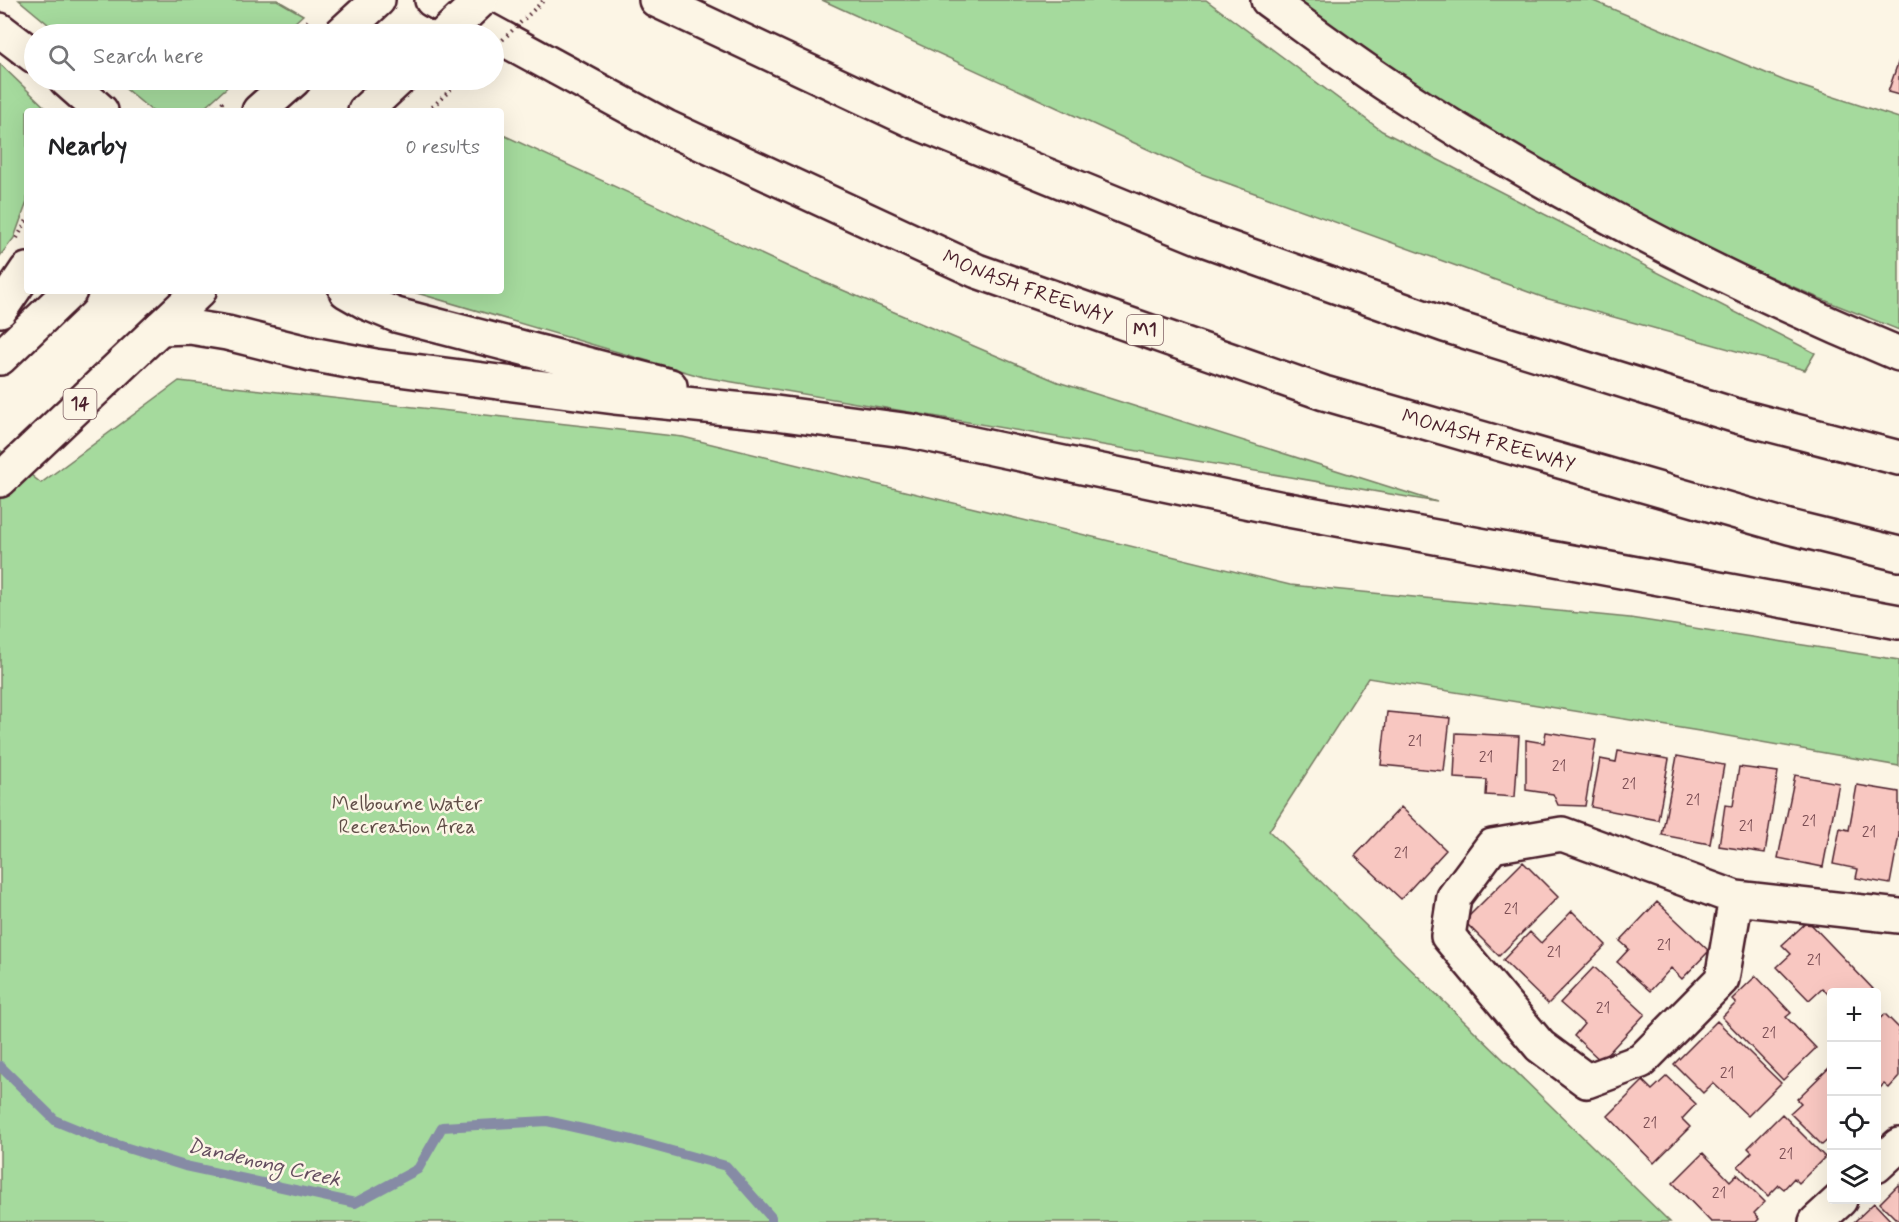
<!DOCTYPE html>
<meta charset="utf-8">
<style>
:root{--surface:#fff;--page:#f6f6f6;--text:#202124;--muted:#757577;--line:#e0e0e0}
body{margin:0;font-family:Mynerve,sans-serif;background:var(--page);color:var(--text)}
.controls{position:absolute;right:18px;bottom:18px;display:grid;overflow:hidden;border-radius:6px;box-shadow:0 6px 24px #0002}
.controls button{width:54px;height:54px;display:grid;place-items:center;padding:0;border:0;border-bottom:2px solid var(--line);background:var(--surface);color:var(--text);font:30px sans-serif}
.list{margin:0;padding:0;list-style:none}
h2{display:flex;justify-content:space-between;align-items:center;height:78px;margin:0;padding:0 24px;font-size:26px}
h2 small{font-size:20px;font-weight:400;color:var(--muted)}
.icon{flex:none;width:33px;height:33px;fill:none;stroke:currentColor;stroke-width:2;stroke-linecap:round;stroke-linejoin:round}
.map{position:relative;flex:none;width:1899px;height:1222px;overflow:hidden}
.search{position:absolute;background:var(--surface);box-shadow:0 6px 24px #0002;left:24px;top:24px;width:480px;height:66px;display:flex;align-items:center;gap:15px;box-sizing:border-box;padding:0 21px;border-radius:33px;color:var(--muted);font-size:22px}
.panel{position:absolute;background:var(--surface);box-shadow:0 6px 24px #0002;left:24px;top:108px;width:480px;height:186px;border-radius:6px}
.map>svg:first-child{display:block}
.green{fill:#a5da9d;stroke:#787c64;stroke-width:1.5}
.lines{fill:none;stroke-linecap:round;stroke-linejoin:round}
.stream{stroke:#868ba5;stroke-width:10}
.building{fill:#f8c7c1;stroke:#4a1f2b;stroke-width:1.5}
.minor-casing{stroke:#4a1f2b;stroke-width:38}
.major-casing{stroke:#4a1f2b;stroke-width:38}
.highway-casing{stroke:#4a1f2b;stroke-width:38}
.path{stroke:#4a1f2b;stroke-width:4;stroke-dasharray:1.5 4.5;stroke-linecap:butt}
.minor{stroke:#fcf5e5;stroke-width:33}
.major{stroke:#fcf5e5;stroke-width:33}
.highway{stroke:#fcf5e5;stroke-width:33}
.major-bridge-casing{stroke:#4a1f2b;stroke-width:38;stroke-linecap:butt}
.path-bridge{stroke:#4a1f2b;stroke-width:4;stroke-dasharray:1.5 4.5;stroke-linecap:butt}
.major-bridge{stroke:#fcf5e5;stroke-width:33}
.labels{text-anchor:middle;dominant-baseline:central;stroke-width:5;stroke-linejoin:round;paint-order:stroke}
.number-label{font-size:16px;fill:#764950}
.shield{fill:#fcf5e5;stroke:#7f5f63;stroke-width:1.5}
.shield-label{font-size:18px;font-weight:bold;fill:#4a1f2b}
.street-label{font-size:20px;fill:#4a1f2b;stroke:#fcf5e5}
.park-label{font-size:20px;fill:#614e48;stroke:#fcf5e5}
.water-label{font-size:21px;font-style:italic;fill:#634c5e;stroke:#fcf5e5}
</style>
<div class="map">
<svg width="1899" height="1222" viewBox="0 0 1899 1222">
<rect width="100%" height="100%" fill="#fcf5e5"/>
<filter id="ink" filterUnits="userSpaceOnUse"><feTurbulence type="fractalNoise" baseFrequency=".0167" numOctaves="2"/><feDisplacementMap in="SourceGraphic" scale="12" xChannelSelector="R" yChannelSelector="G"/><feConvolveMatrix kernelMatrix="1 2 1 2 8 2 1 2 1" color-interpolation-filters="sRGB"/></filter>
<g filter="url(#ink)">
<path class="green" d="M19,0h258l26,15 -21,19h-222z
M822,0h384l176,131 433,222 -10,17 -260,-72 -343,-124z
M1294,0h297l194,81 114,37v212l-85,-34 -138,-61 -138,-74 -111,-68z
M0,64l49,47h-22v91l-13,36 -14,18z
M115,80h-1h121l-32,29 -4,2h-47z
M501,134l290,134 267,114 379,120 -734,-125 -293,-86h91z
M179,381l504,56 607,148 340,33 269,42v106l-200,-35 -331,-53 -99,153 401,391h-1670v-772l41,33z"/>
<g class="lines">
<path class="stream" d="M0,1066l56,55 49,20 80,25 170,37 63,-34 24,-42 105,-6 85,19 94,26 45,51v5"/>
</g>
<path class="building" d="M1899,60v35l-11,-3z
M1387,712l63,6 -6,53 -63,-6z
M1546,732l50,8 -11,66 -27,-1 -5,-11 -27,-4v-50l18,3z
M1456,733l63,3 -4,61 -29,-2 1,-15 -33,-2z
M1618,751l51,8 -11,61 -67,-13 9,-48 16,3z
M1677,756l47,9 -14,79 -48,-9z
M1739,767l39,5 -13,81 -46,-7 6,-41 8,1z
M1795,775l44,8 -16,84 -45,-9z
M1857,785l42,7v43l-9,49 -34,-6 2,-9 -25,-5 7,-36 9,2z
M1401,807l45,43 -45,49 -46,-43z
M1523,862l35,35 -59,59 -35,-35z
M1657,902l52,49 -27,28 -11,-11 -21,23 -33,-29 12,-13 -9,-8z
M1572,911l34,34 -58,59 -45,-44 27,-28 11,11z
M1808,921l65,68 -4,3h-37v6l-10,-10 -13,12 -32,-33 14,-13 -9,-9z
M1594,967l51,47 -44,47 -27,-25 10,-12 -24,-21z
M1756,976l35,37 -5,4 30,31 -33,32 -61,-63 14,-14 -4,-4z
M1885,1014l14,14v49l-10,11 -5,-4 -8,8v-70z
M1717,1021l64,62 -33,33 -35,-33 -10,10 -29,-29z
M1832,1065v71l-10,9 -32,-32 11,-10 -4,-4z
M1667,1076l29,28 -14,15 8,8 -36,36 -46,-47 35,-35 9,9z
M1782,1114l43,43 -26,26 -5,-5 -10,11 -5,-4 -11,11 -30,-30 14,-14 -4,-4z
M1703,1153l27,28 7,-7 28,28 -11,11 5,6 -3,3h-45l-38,-39z
M1899,1184v38l-19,-19z
M1874,1203l18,19h-38z"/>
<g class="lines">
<defs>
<path id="minor" d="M1736,898l-14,81 -81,82 -54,20 -47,-35 -92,-110 6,-39 38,-51 70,-12 174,64 163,18
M1876,1166l23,-21
M1816,1222l24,-22"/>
<path id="major" d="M341,34l37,-34
M259,111l35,-31
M365,111l33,-31
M0,358l70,-67
M0,480l199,-189"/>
<g id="highway">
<path id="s1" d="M432,0l234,127 311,144 347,122 465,134 110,27"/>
<path d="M656,0l260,122 287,117 242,86 292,91 162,42"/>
<path d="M1268,0c40,29 80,59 122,87 160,105 332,193 509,267"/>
<path d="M0,30l34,26"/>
<path d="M66,80l35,31"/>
<path d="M346,291l21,12 29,12 274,71"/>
<path d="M0,310l27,-40"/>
<path d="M160,328l30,-1 37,6 84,21 64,12 240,31 161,16 135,18 372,78 616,113"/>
</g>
</defs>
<use href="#minor" class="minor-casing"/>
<use href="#major" class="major-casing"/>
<use href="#highway" class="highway-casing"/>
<path class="path" d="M294,34l14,-13
M213,111l13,-12
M428,111l33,-31
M17,238l10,-18"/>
<use href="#minor" class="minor"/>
<use href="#major" class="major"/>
<use href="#highway" class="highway"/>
<defs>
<path id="major-bridge" d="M445,34l36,-34"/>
</defs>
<use href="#major-bridge" class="major-bridge-casing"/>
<path class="path-bridge" d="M494,48l50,-48"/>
<use href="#major-bridge" class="major-bridge"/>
</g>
</g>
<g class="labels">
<g class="number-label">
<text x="1415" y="741">21</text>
<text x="1486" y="757">21</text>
<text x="1559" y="766">21</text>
<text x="1629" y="784">21</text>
<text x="1693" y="800">21</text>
<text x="1809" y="821">21</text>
<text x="1746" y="826">21</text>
<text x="1869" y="832">21</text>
<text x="1401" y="853">21</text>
<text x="1511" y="909">21</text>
<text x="1664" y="945">21</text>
<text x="1554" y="952">21</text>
<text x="1814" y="960">21</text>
<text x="1603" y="1008">21</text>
<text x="1769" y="1033">21</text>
<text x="1727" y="1073">21</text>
<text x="1650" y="1123">21</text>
<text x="1786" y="1154">21</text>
<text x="1719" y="1193">21</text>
</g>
<g class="shield">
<rect x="1127" y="315" width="36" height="30" rx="4.5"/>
<rect x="63.5" y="389" width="33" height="30" rx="4.5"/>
</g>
<g class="shield-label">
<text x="1145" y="330">M1</text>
<text x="80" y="404">14</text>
</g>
<g class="street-label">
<text stroke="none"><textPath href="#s1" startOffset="662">MONASH FREEWAY</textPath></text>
<text stroke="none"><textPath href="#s1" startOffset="1148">MONASH FREEWAY</textPath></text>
</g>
<g class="park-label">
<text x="407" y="804">Melbourne Water<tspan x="407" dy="23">Recreation Area</tspan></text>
</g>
<g class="water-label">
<text transform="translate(264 1163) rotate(13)">Dandenong Creek</text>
</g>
</g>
</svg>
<div class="controls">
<button>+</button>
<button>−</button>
<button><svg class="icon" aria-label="locate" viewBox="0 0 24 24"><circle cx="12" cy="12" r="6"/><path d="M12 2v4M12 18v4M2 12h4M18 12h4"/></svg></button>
<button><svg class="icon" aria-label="layers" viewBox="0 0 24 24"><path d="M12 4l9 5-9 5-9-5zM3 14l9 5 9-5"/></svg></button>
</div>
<div class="search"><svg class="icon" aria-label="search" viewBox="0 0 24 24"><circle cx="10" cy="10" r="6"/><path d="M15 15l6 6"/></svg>Search here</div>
<section class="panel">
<h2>Nearby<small>0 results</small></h2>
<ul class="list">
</ul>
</section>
</div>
